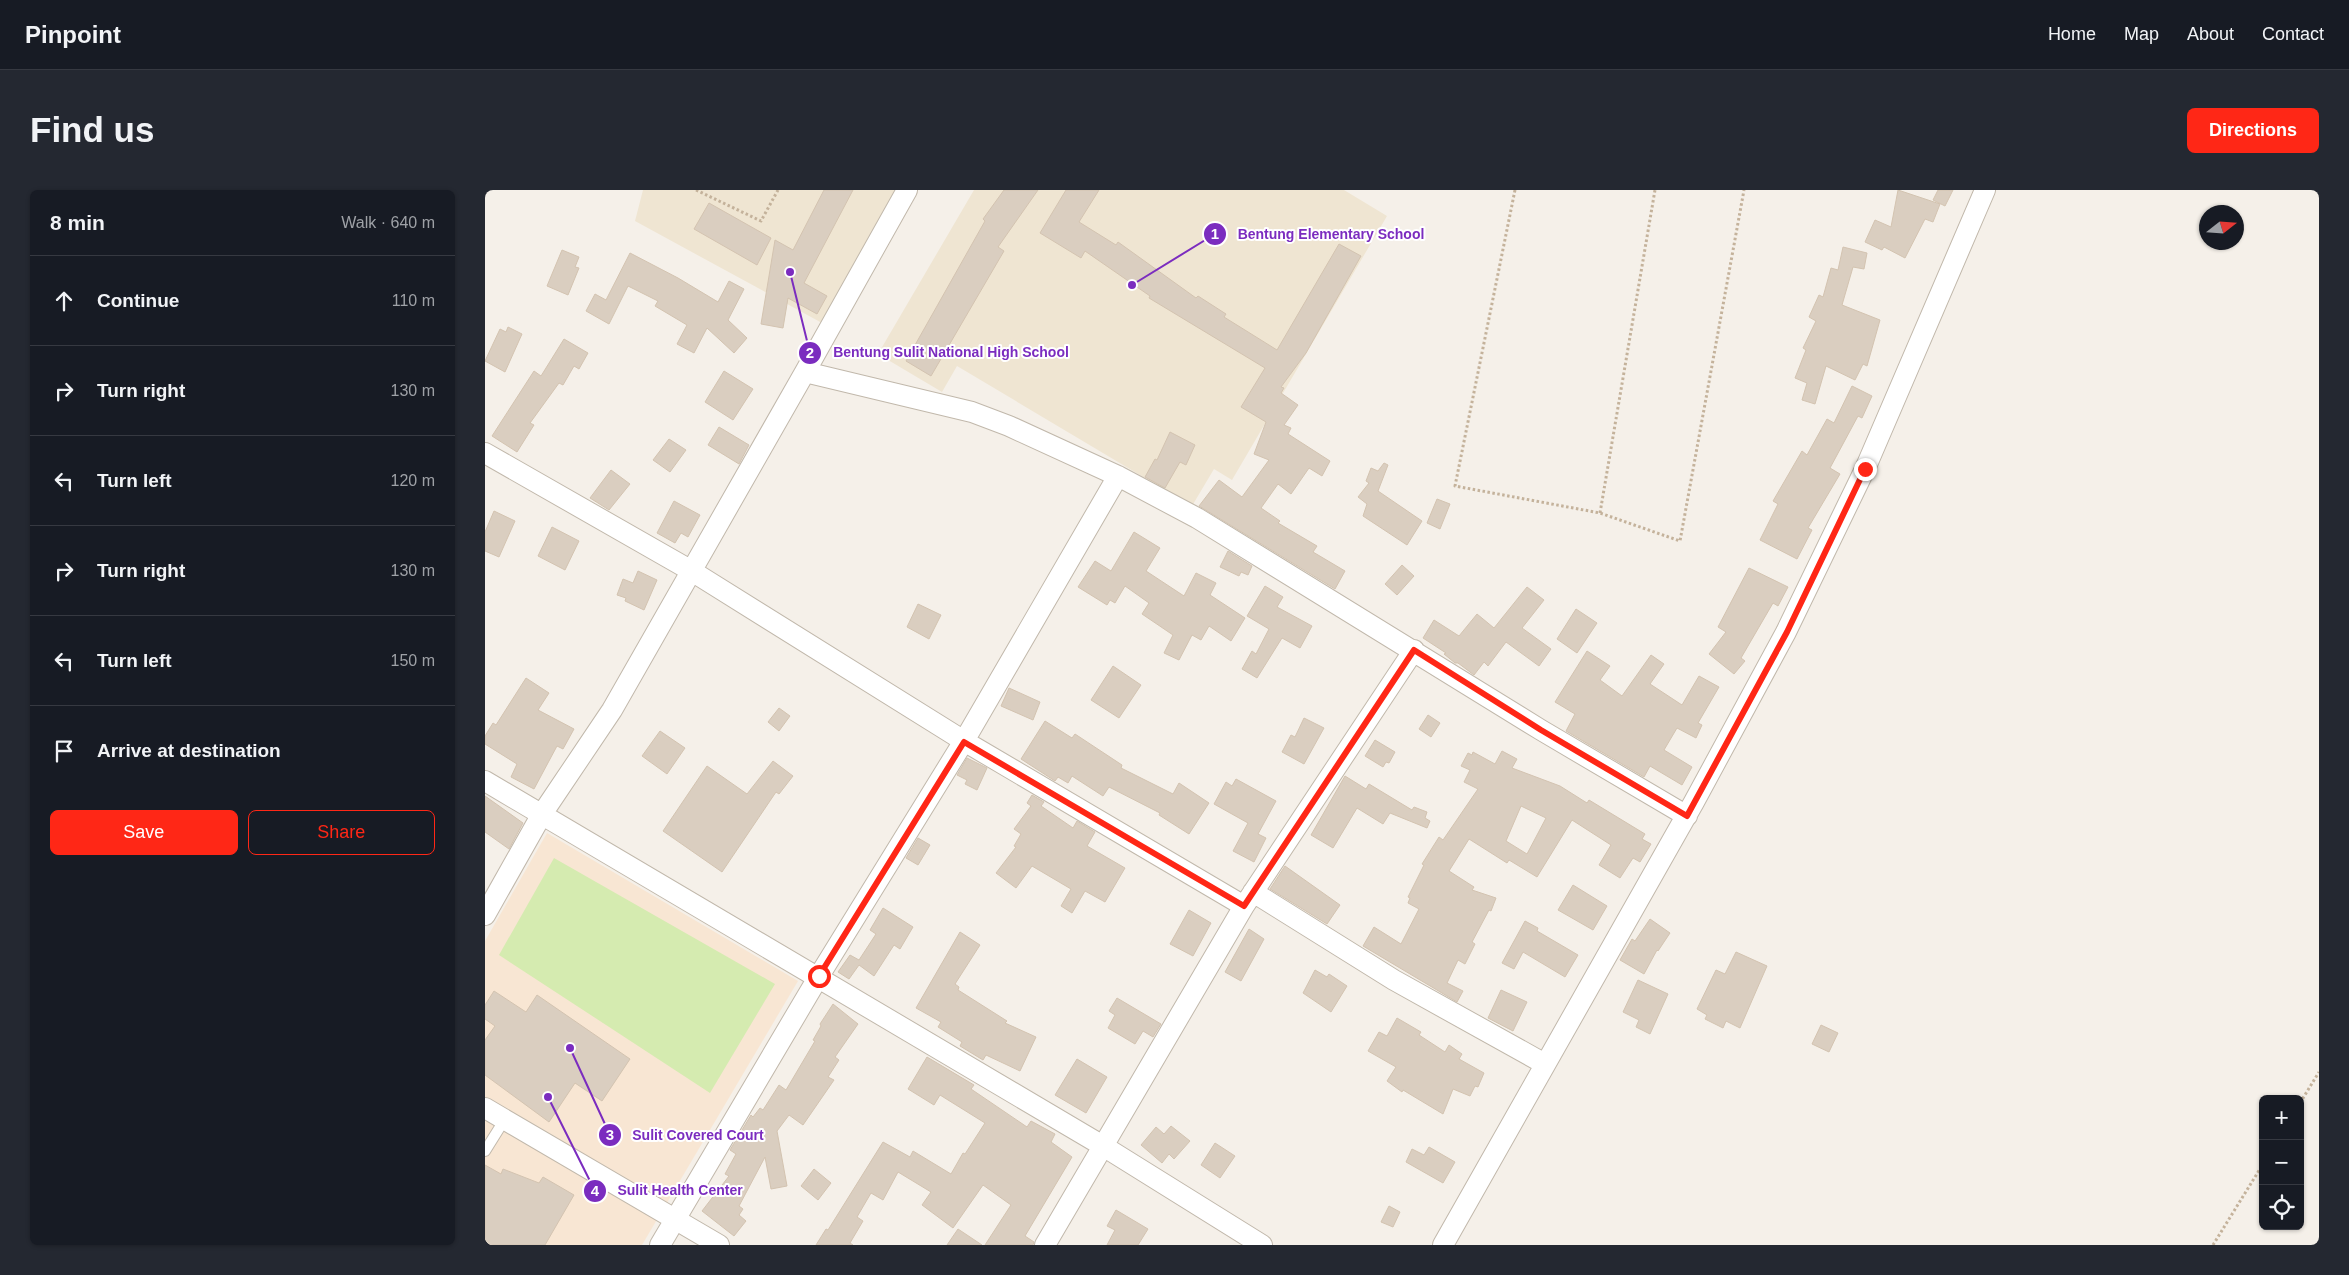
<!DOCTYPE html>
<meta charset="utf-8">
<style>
:root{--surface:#171b24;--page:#242831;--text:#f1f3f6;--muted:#9ea1a6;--line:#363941;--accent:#ff2716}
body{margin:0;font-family:Helvetica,sans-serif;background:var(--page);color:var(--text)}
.controls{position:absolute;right:15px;bottom:15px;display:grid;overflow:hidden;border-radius:8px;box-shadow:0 1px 4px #0004}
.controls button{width:45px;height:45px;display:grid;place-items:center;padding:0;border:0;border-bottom:1px solid var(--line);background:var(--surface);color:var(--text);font:25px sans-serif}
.compass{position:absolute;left:1714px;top:15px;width:45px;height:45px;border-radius:50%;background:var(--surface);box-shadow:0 1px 4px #0004;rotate:73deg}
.stop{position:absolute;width:15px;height:15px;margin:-11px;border:4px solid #ff2716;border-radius:50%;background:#fff}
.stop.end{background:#ff2716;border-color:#fff;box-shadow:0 1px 5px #0008}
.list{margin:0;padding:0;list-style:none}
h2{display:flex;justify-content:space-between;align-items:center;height:65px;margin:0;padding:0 20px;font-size:21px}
h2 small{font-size:16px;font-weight:400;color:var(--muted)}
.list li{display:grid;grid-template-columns:32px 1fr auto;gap:15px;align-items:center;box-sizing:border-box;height:90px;padding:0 20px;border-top:1px solid var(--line)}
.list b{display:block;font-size:19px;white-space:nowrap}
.list em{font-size:16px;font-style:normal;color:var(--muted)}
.actions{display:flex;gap:10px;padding:15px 20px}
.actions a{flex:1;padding:11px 0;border:1px solid var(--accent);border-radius:8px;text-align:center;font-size:18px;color:var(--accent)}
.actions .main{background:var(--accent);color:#fff}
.icon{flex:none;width:28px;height:28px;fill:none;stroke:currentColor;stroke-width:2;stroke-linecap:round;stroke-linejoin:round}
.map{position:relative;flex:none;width:1834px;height:1055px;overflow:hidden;border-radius:8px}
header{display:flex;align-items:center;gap:30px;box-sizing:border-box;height:70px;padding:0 25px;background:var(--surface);border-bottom:1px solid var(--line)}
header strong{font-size:24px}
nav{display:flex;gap:28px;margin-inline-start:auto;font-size:18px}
.intro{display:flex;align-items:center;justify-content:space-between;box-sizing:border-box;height:120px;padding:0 30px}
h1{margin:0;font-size:35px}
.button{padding:12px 22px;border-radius:8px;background:var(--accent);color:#fff;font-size:18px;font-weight:700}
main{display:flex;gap:30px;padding:0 30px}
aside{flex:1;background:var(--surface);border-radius:8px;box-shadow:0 1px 4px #0004}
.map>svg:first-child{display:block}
.commercial{fill:#f8e6d3}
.education{fill:#efe5d2}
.green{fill:#d5ebb0}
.building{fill:#dacec0;stroke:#d3c3b0;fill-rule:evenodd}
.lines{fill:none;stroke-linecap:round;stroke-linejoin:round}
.lane-casing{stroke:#c1b8ab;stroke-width:12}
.street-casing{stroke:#c1b8ab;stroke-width:22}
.path{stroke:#c4b29b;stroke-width:3;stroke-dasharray:2.5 2.5;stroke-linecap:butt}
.lane{stroke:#fff;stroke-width:10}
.street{stroke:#fff;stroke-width:20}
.route{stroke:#ff2716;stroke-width:6}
.leader{fill:none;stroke:#7b2cbf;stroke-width:2}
.callout-dot{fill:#7b2cbf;stroke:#fff;stroke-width:2}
.mark-label{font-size:15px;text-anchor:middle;font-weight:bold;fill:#fff}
.callout-label{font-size:14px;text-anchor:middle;font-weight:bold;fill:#7b2cbf;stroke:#fff;stroke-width:4;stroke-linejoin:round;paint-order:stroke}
</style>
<header>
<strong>Pinpoint</strong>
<nav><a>Home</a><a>Map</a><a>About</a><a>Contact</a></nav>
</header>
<div class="intro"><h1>Find us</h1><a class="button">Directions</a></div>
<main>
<aside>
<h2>8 min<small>Walk · 640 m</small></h2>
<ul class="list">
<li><svg class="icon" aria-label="ahead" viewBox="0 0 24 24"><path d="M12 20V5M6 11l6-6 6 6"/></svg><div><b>Continue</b></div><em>110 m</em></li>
<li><svg class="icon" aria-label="right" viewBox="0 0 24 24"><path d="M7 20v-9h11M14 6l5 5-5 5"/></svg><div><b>Turn right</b></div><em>130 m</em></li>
<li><svg class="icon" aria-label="left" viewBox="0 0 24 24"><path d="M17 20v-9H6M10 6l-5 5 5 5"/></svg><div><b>Turn left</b></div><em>120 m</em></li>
<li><svg class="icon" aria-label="right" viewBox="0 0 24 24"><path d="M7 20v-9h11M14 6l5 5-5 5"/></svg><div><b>Turn right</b></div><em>130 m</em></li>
<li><svg class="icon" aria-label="left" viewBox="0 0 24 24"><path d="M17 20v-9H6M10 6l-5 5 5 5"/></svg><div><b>Turn left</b></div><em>150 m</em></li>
<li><svg class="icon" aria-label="arrive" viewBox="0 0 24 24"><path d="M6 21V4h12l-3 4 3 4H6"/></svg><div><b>Arrive at destination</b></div></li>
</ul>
<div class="actions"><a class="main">Save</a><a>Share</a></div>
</aside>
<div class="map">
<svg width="1834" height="1055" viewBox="0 0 1834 1055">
<rect width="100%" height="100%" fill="#f5f0e9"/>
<path class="commercial" d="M62,643l251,148 -156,264h-157v-304z"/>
<path class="education" d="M158,0h259l-80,133 -187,-102z
M489,0h370l43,26 -155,264 -18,-11 -22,37 -235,-140 -15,26 -64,-38z"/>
<path class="green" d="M69,668l221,126 -65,109 -211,-138z"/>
<path class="building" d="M339,0h29l-49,93 23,13 -10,18 -29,-16 -5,30 -22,-4 14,-84 18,10z
M519,0h34l-40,57 6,4 -73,125 -25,-15 79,-140 -2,-2z
M581,0h33l-20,32 37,23 2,-3 78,56 2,-2 28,18 -2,3 53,33 62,-106 22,12 -55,97 -25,34 3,1 -3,5 17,12 -14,20 7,3 -3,6 42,27 -8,15 -13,-8 -18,26 -13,-10 -17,24 19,13 -2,2 39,23 -4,6 32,19 -10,18 -136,-83 20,-26 23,17 27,-37 -15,-6 12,-32 -25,-15 24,-39 -116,-70 1,-2 -65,-45 -4,7 -41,-25z
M1413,0l42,14 -7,18 -8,-3 -20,39 -21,-11 -2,3 -17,-8 10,-22 16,7z
M1453,0h15l-8,16 -12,-6z
M224,13l62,35 -14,27 -63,-36z
M1358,57l24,6 -3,16 -11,-2 -11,38 38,15 -13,46 -4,-2 -8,16 -29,-14 -11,38 -13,-4 5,-17 -12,-5 11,-28 -3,-2 13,-27 -7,-4 10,-22 4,2 8,-29 7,2z
M77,60l17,7 -4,10 4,1 -11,27 -21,-9z
M145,63l48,25 40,24 11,-21 15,8 -16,31 19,18 -13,15 -27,-25 -13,25 -17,-9 10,-19 -32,-19 3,-5 -30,-15 -19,38 -23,-13 9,-17 11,6z
M23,137l14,7 -17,38 -20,-11 15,-32 6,3z
M79,149l24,14 -9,16 -5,-3 -11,19 -4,-2 -29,40 4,2 -17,27 -25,-16 42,-65 7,5z
M239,181l29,18 -20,31 -28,-18z
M1367,196l20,10 -10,22 -4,-2 -28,52 10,6 -32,54 4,2 -15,29 -37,-19 18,-36 -5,-3 29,-50 5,4 20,-36 7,4z
M234,237l30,18 -10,19 -31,-19z
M685,242l25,13 -9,20 -6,-3 -15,26 -20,-11 10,-18 2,1z
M184,249l17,11 -16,22 -17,-12z
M899,273l4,2 -10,26 44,30 -15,24 -44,-29 4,-12 -9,-7 11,-14 -3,-2 5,-13 7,3z
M126,280l19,14 -21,26 -19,-12z
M952,309l13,5 -10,25 -13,-6z
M189,311l26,14 -12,22 -7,-4 -6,10 -18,-10z
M9,321l21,10 -16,36 -14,-6v-19z
M67,337l27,14 -14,29 -27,-14z
M649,342l26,16 -14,23 38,25 12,-23 20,10 -6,12 35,23 -14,23 -22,-15 -8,14 -9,-5 -13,25 -15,-7 9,-18 -31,-21 7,-11 -24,-17 -10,17 -5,-3 -3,5 -29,-18 17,-26 16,10z
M743,361l24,15 -4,9 -7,-3 -2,4 -19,-9z
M917,375l12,11 -17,19 -12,-11z
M1264,378l39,19 -10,19 -5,-3 -32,55 4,3 -11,13 -25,-20 17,-22 -8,-5z
M153,381l19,9 -13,30 -19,-9 1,-3 -9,-3 6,-16 10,4z
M780,396l18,11 -6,10 35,19 -12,22 -18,-10 -25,40 -15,-9 10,-18 4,3 13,-25 -22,-13z
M1042,397l17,13 -22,28 29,21 -12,17 -33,-24 -18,24 -4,-4 -10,13 -16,-12h-3l-11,-9 2,-1 -23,-15 11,-18 25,16 18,-22 17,14z
M433,414l23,11 -12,24 -22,-12z
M1091,419l21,14 -20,30 -20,-14z
M1102,461l23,15 -10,14 22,16 29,-41 13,9 -14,20 32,21 17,-29 20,11 -21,36 4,2 -6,13 -19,-10 -13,22 28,17 -10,18 -32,-19 -6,11 -78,-46 9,-17 -20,-12z
M628,476l28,19 -22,33 -28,-18z
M41,488l23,15 -11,17 36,19 -11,20 -6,-3 -23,43 -23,-12 6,-13 -32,-20v-8l8,-13 3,2z
M524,498l31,14 -7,18 -32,-14z
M294,518l11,8 -11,15 -11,-9z
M943,525l12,8 -9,14 -12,-8z
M819,528l20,10 -20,36 -22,-12 9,-17 4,2z
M560,531l27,17 3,-4 47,31 -1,3 52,26 6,-11 30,20 -20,31 -30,-19 1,-2 -51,-26 -6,9 -31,-20 -4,7 -10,-6 -3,4 -34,-22z
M175,541l25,17 -18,26 -25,-18z
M890,550l20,12 -6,11 -3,-1 -3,5 -18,-11z
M1017,561l15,8 -5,9 48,18 27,17 2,-3 56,34 -3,5 9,5 -11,18 -7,-4 -13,20 -21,-13 12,-20 -39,-25 -35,57 -28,-17 -2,3 -38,-24 -20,32 25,16 -2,3 24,8 -5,13 -2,-1 -17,32 3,2 -10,20 -7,-4 -11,23 16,8 -6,11 -94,-56 11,-19 27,17 18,-35 -11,-6 2,-5 -2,-1 16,-32 -2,-1 17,-27 4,3 35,-51 -14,-7 6,-12 -9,-4 7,-13 4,2 1,-3 22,12zM1036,616l25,12 -19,36 -21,-13z
M482,568l20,10 -10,22 -12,-6 2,-4 -10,-5z
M288,571l20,15 -14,18 -3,-2 -54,80 -59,-41 44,-65 40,28z
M860,586l21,13 3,-5 43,26 2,-3 13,5 -2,6 5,3 -3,7 -37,-15 -7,11 -26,-16 -24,40 -22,-13z
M751,589l40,22 -18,33 8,4 -12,24 -21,-11 15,-28 -34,-19 12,-22 6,4z
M547,605l12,7 -3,4 32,22 4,-7 18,11 -8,14 38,22 -20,34 -20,-11 -13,22 -11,-7 10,-17 -39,-23 -16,22 -20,-15 20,-26 -2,-1 7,-12 -7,-5 17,-23 -4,-3z
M0,606l38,27 -14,26 -24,-17z
M433,648l12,7 -12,20 -12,-7z
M800,676l55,39 -13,19 -57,-35z
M1088,695l34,21 -14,24 -35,-20z
M398,718l30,19 -13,22 -6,-4 -20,31 -15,-11 -10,14 -11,-7 12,-17 9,5 17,-26 -6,-4z
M704,720l22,13 -18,33 -23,-12z
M1165,729l20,14 -12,18 -1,-1 -13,24 -24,-14 12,-21 3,2z
M1040,731l13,7 -1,3 41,24 -13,22 -42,-25 -9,17 -12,-6z
M764,739l15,10 -23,42 -16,-9z
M475,742l20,13 -25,39 4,3 -1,3 49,31 -2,2 31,14 -16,34 -34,-16 -3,5 -23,-14 2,-4 -24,-15 3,-5 -25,-14z
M1251,762l31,14 -27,62 -14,-7 -3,7 -18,-9 2,-4 -10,-6 19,-39 9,4z
M830,780l12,7 2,-3 18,12 -16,26 -28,-19z
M1153,790l30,14 -18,40 -14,-7 3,-7 -16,-8z
M1016,800l26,12 -14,29 -25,-13z
M9,801l32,21 11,-17 93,64 -28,42 -27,-18 -26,39 -64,-47v-35l10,-14 -10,-7v-14z
M632,808l44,26 -8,13 -10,-6 -8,13 -27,-16 7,-13 -6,-4z
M348,814l25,20 -23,33 4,3 -11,17 6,3 -31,45 -14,-10 -12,16 10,55 -16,3 -6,-32 -26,49 4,3 -4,6 7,6 -12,15 -32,-25 27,-35 -4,-2 11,-20 -6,-4 21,-35 2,2 7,-9 3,2 16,-25 7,5 29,-49 -2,-1 8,-14 -1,-2z
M912,828l24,14 -2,3 26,17 4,-7 13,9 -3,5 25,14 -6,14 -3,-1 -5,10 -17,-7 -10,25 -40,-24 -1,2 -15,-11 9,-14 -28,-16 11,-19 8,4z
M1336,835l17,8 -9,19 -17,-8z
M442,867l47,28 -3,4 56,38 4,-6 24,13 -4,8 21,15 -47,79 9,6 -1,3h-48l26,-40 -28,-20 -30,43 -31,-23 9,-13 -33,-20 -15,28 -12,-7 -14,24 6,4 -13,22 3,2h-37l10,-16 2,1 55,-88 27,15 3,-6 38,23 12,-21 2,1 20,-31 -45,-28 -6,10 -26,-16z
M592,869l30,18 -21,36 -31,-18z
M686,936l19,15 -16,18 -5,-5 -7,9 -21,-18 15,-18 8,7z
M730,953l20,13 -15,22 -19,-13z
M944,957l26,15 -12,21 -37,-21 6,-13 12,6z
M0,975l16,9 2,-5 36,14 4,-6 31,18 -29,50h-60z
M329,979l17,14 -13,17 -17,-14z
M904,1016l11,6 -7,15 -12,-5z
M631,1020l32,19 -10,16h-31l8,-15 -8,-4z
M473,1039l24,16h-35z"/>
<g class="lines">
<defs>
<path id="lane" d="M0,961l20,-32"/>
<path id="street" d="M320,182l167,40 37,14 109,50 79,42 344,212 146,86
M0,263l205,117 274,171 280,165
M0,591l618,365 159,99
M768,702l141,88 151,84
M0,725l57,-101 70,-104 193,-338 102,-182
M0,918l234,137
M175,1055l159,-269 145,-235 154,-265
M560,1055l199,-339 170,-256
M958,1055l251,-443 92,-170 79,-163 120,-279"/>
</defs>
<use href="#lane" class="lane-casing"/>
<use href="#street" class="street-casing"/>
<path class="path" d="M211,0l65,31 17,-31
M1030,0l-60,296 145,27 80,28 64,-351
M1115,323l55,-323
M1815,913l19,-31
M1728,1055l50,-81"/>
<use href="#lane" class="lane"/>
<use href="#street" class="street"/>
</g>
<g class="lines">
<path class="route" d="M334,786l145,-234 280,164 170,-256 127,80 146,86 100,-184 78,-163"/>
</g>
<path class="leader" d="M647 95L730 44M305 82L325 163M85 858L125 945M63 907L110 1001"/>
<g class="callout-dot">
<circle cx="647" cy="95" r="5"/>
<circle cx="305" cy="82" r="5"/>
<circle cx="85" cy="858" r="5"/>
<circle cx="63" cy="907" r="5"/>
<circle cx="730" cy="44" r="12"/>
<circle cx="325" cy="163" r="12"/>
<circle cx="125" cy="945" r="12"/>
<circle cx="110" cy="1001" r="12"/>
</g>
<g class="mark-label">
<text x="730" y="49">1</text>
<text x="325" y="168">2</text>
<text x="125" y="950">3</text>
<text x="110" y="1006">4</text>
</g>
<g class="callout-label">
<text x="846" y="49">Bentung Elementary School</text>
<text x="466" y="167">Bentung Sulit National High School</text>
<text x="213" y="950">Sulit Covered Court</text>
<text x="195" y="1005">Sulit Health Center</text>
</g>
</svg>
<div class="controls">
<button>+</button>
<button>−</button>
<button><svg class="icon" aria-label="locate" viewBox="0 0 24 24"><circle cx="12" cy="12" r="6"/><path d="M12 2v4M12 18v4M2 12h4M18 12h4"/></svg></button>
</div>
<svg class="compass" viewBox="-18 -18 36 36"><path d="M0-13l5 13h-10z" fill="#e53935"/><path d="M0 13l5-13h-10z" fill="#9ea1a6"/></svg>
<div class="stop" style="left:334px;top:786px"></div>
<div class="stop end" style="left:1380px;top:279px"></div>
</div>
</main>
